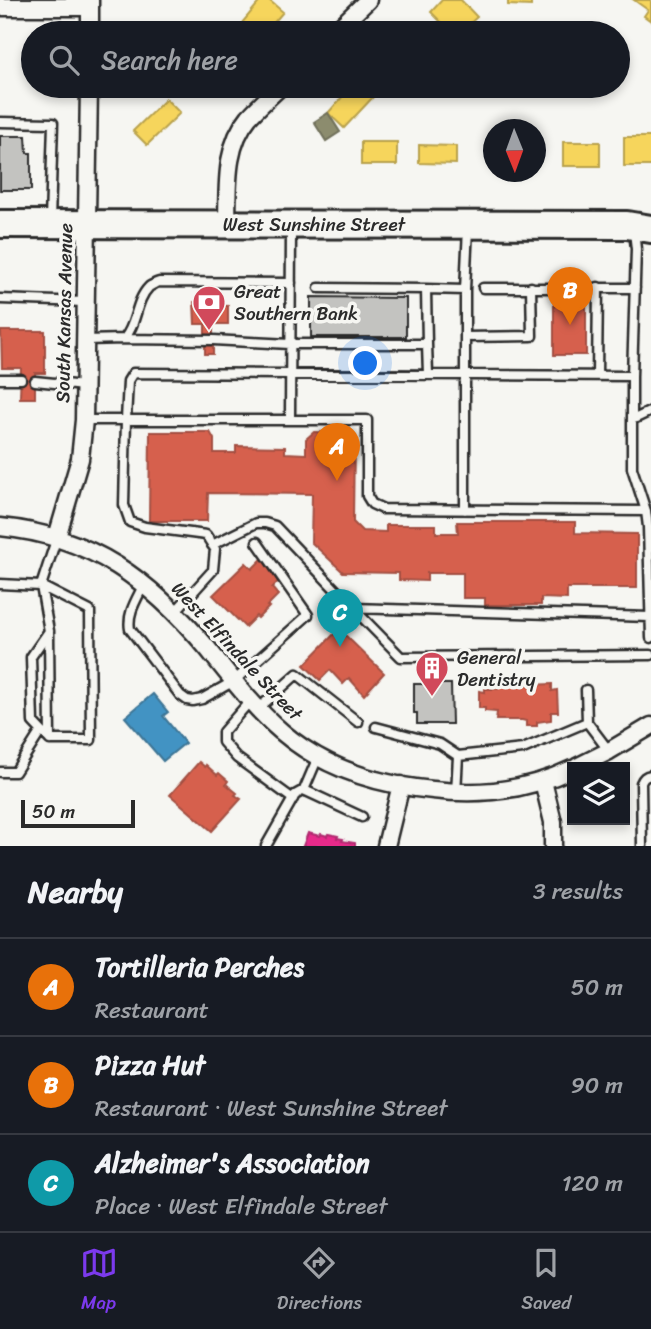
<!DOCTYPE html>
<meta charset="utf-8">
<style>
:root{--surface:#171b24;--page:#242831;--text:#f1f3f6;--muted:#9ea1a6;--line:#363941;--accent:#7c3aed}
body{margin:0;font-family:Sriracha,sans-serif;background:var(--page);color:var(--text)}
.controls{position:absolute;right:21px;bottom:21px;display:grid;overflow:hidden;border-radius:0px;box-shadow:0 4px 10px #0003}
.controls button{width:63px;height:63px;display:grid;place-items:center;padding:0;border:0;border-bottom:2px solid var(--line);background:var(--surface);color:var(--text);font:35px sans-serif}
.compass{position:absolute;left:483px;top:119px;width:63px;height:63px;border-radius:50%;background:var(--surface);box-shadow:0 4px 10px #0003;rotate:179deg}
.scale{position:absolute;left:21px;bottom:18px;width:114px;box-sizing:border-box;padding-left:7px;border:4px solid #2b2b2b;border-top:0;font-size:19px;line-height:24px;white-space:nowrap;color:#2b2b2b;-webkit-text-stroke:5px #f6f6f2;paint-order:stroke}
.you{position:absolute;left:366px;top:364px;width:24px;height:24px;margin:-18px;border:5px solid #fff;border-radius:50%;background:#1a73e8;box-shadow:0 0 0 10px #1a73e833}
.badge{display:grid;place-items:center;width:46px;height:46px;border-radius:50%;background:var(--accent);color:#fff;font-size:23px;font-weight:700}
.pin{position:absolute;translate:-50% -58px;filter:drop-shadow(0 2px 4px #0008)}
.pin::after{content:'';position:absolute;top:37px;width:24px;height:21px;background:inherit;clip-path:polygon(0 0,100% 0,50% 100%)}
.list{margin:0;padding:0;list-style:none}
h2{display:flex;justify-content:space-between;align-items:center;height:91px;margin:0;padding:0 28px;font-size:30px}
h2 small{font-size:23px;font-weight:400;color:var(--muted)}
.list li{display:grid;grid-template-columns:46px 1fr auto;gap:21px;align-items:center;box-sizing:border-box;height:98px;padding:0 28px;border-top:2px solid var(--line)}
.list b{display:block;font-size:26px;white-space:nowrap}
.list p{margin:0;font-size:23px;white-space:nowrap;color:var(--muted)}
.list em{font-size:23px;font-style:normal;color:var(--muted)}
.icon{flex:none;width:38px;height:38px;fill:none;stroke:currentColor;stroke-width:2;stroke-linecap:round;stroke-linejoin:round}
.map{position:relative;flex:none;width:651px;height:846px;overflow:hidden}
.search{position:absolute;background:var(--surface);box-shadow:0 4px 10px #0003;left:21px;right:21px;top:21px;height:77px;display:flex;align-items:center;gap:18px;box-sizing:border-box;padding:0 24px;border-radius:38px;color:var(--muted);font-size:26px}
.sheet{height:385px;background:var(--surface)}
nav{display:flex;justify-content:space-around;align-items:center;box-sizing:border-box;height:98px;border-top:2px solid var(--line);background:var(--surface);font-size:19px;color:var(--muted)}
nav a{display:grid;justify-items:center;gap:4px}
nav .on{color:var(--accent)}
.map>svg:first-child{display:block}
.homes{fill:#f6d55c;stroke:#b9a24d;stroke-width:2}
.shops{fill:#d6604d;stroke:#a35043;stroke-width:2}
.schools{fill:#4393c3;stroke:#3c7495;stroke-width:2}
.health{fill:#e7298a;stroke:#af2a6e;stroke-width:2}
.industry{fill:#8c8c6e;stroke:#6f6f5a;stroke-width:2}
.building{fill:#c3c3c0;stroke:#2b2b2b;stroke-width:2}
.lines{fill:none;stroke-linecap:round;stroke-linejoin:round}
.service-casing{stroke:#2b2b2b;stroke-width:13}
.minor-casing{stroke:#2b2b2b;stroke-width:21}
.primary-casing{stroke:#2b2b2b;stroke-width:32}
.service{stroke:#f6f6f2;stroke-width:8}
.minor{stroke:#f6f6f2;stroke-width:16}
.primary{stroke:#f6f6f2;stroke-width:26}
.labels{text-anchor:middle;dominant-baseline:central;stroke-width:7;stroke-linejoin:round;paint-order:stroke}
.street-label{font-size:19px;fill:#2b2b2b;stroke:#f6f6f2}
.poi-label{font-size:19px;fill:#2b2b2b;stroke:#f6f6f2;text-anchor:start}
</style>
<div class="map">
<svg width="651" height="846" viewBox="0 0 651 846">
<rect width="100%" height="100%" fill="#f6f6f2"/>
<filter id="ink" filterUnits="userSpaceOnUse"><feTurbulence type="fractalNoise" baseFrequency=".0143" numOctaves="2"/><feDisplacementMap in="SourceGraphic" scale="14" xChannelSelector="R" yChannelSelector="G"/><feConvolveMatrix kernelMatrix="1 2 1 2 8 2 1 2 1" color-interpolation-filters="sRGB"/></filter>
<g filter="url(#ink)">
<path class="homes" d="M261,0h8l14,12 -18,21h-5l-3,-2 -2,2h-15l-4,-3z
M442,0h19l16,17 -11,10 7,6h-21l-21,-21z
M508,0h23v6l-23,-1z
M634,0h17v21l-7,-5 4,-6z
M352,86h10l12,10 -30,32 -16,-15z
M166,99l14,14 -33,32 -14,-14z
M624,137h27v29h-27z
M361,142h36v23h-36z
M563,142h37v24h-37z
M419,145l37,1v18l-37,-1z"/>
<path class="shops" d="M554,294l32,1v60h-32z
M194,302h9v3l25,1v18h-15v30h-8v-30h-10z
M1,331h44v42h-10v25h-15l1,-30h-19z
M150,432h60l4,7v14h22v-7l49,1v6l21,1v-15l8,-7 33,1 7,8 -1,81 9,9 24,1v-7h50v8h22l-1,-11h118v11l62,1v54h-70v11l-26,-1v7h-56v-7h-22v-25h-36v8l-28,-1v-7l-56,-1 -32,-30 1,-48 -104,-1 -1,28h-58z
M263,558l19,19 -10,11 6,7 -11,11 2,1 -11,11 -2,-2 -11,11 -32,-32 33,-32 6,6z
M339,629l45,44 -20,22 -15,-17 -6,6 -13,-14 -10,10 -16,-15z
M498,682l30,1v2l24,-1v7l5,-1 1,22h-7v8l-14,2v4h-11v-5l-4,-1h-26l1,-8 -12,-1v-3h-6v-17l6,1v-3h13z
M199,762l6,5 1,-2 11,10 2,-2 9,8 -2,3 11,9 -2,2 6,4 -29,32 -42,-36z"/>
<path class="schools" d="M153,694l15,18 -5,4 22,27 -22,18 -38,-44z"/>
<path class="health" d="M308,833l12,3 1,-2 6,2 1,-2 10,2 -1,2 6,1 -1,2 13,2v3h-52z"/>
<path class="industry" d="M328,113l12,19 -14,9 -12,-19z"/>
<path class="building" d="M0,136h26l1,17h4v37h-31z
M311,297l95,1v39h-95z
M414,684h37l1,40h-35v-11h-3z"/>
<g class="lines">
<defs>
<path id="service" d="M0,122l53,1 -3,98
M634,231l2,18 -4,127v92l14,43 2,16 3,111
M319,288l107,1
M483,288h152
M0,299l85,3
M465,337l67,-1 -1,-49
M124,339l89,1 77,4h137l-1,-55 39,1
M85,340l39,-1c13,-14 11,-38 25,-52 1,-1 9,-5 10,-5l132,1
M427,344l1,30
M597,376l1,-89
M0,379h21
M35,381l49,5
M290,419l1,-189
M84,420h283v76l5,8 11,5 263,2
M632,420l19,-9
M465,510v-220l3,-62
M212,545l44,-22h9l10,3 78,82 297,9
M0,584l41,2 16,-49
M144,584c-7,15 -17,29 -14,45l50,66 7,5 6,1 9,-2 32,-18 74,-66 -51,-73
M41,586l49,25 1,129h-41l-1,-109z
M353,608l48,49 250,-2
M174,613l39,-43 2,-21 -9,-14 -61,-8 -15,-5 -6,-17 2,-85 2,-39 5,-8 499,3
M49,631l-18,26 2,65 17,18
M586,690l1,32
M250,701l-27,31v10l14,16 56,41
M258,709l39,-35 61,48
M376,727l64,17 18,12
M318,757l-14,33 58,27
M0,772h15l26,-41
M456,793l2,-37 65,-7 64,-27 22,29
M266,846l29,-51 9,-5
M642,846l-1,-63c2,-5 4,-7 10,-8"/>
<path id="minor" d="M0,7h90
M90,33v-33
M334,33l34,-33
M227,224c1,-36 -3,-77 22,-107 10,-11 21,-21 32,-31
M0,527c92,9 150,53 208,122 23,29 46,59 74,83 42,36 97,53 151,58 48,6 95,0 139,-21
M57,537l23,-78 4,-39 5,-334
M577,767l32,-16 42,-25
M543,781l10,41v24
M386,846l15,-61"/>
<path id="primary" d="M0,224l627,1 24,4"/>
</defs>
<use href="#service" class="service-casing"/>
<use href="#minor" class="minor-casing"/>
<use href="#primary" class="primary-casing"/>
<use href="#service" class="service"/>
<use href="#minor" class="minor"/>
<use href="#primary" class="primary"/>
</g>
</g>
<defs>
<symbol id="bank-pin" viewBox="-11 -11 22 30"><path d="M0 17L-7.5 6A9.5 9.5 0 1 1 7.5 6Z" fill="#d1495b" stroke="#f6f6f2"/><path d="M-6-4H6V4H-6ZM0-2.3a2.3 2.3 0 1 0 0 4.6a2.3 2.3 0 1 0 0-4.6Z" fill="#fff"/></symbol>
<symbol id="building-pin" viewBox="-11 -11 22 30"><path d="M0 17L-7.5 6A9.5 9.5 0 1 1 7.5 6Z" fill="#d1495b" stroke="#f6f6f2"/><path d="M-4-6H4V6H1V3H-1V6H-4ZM-2.5-4.3h1.7v1.8h-1.7ZM.8-4.3h1.7v1.8H.8ZM-2.5-1h1.7V.8h-1.7ZM.8-1h1.7V.8H.8Z" fill="#fff"/></symbol>
</defs>
<g fill-rule="evenodd">
<use href="#bank-pin" x="190" y="283" width="38" height="52"/>
<use href="#building-pin" x="413" y="649" width="38" height="52"/>
</g>
<g class="labels">
<g class="street-label">
<text x="314" y="224">West Sunshine Street</text>
<text transform="translate(64 313) rotate(-89)">South Kansas Avenue</text>
<text transform="translate(237 651) rotate(47)">West Elfindale Street</text>
</g>
<g class="poi-label">
<text x="234" y="291">Great<tspan x="234" dy="22">Southern Bank</tspan></text>
<text x="457" y="657">General<tspan x="457" dy="22">Dentistry</tspan></text>
</g>
</g>
</svg>
<div class="controls">
<button><svg class="icon" aria-label="layers" viewBox="0 0 24 24"><path d="M12 4l9 5-9 5-9-5zM3 14l9 5 9-5"/></svg></button>
</div>
<svg class="compass" viewBox="-18 -18 36 36"><path d="M0-13l5 13h-10z" fill="#e53935"/><path d="M0 13l5-13h-10z" fill="#9ea1a6"/></svg>
<div class="scale">50 m</div>
<div class="you"></div>
<div class="pin badge" style="left:337px;top:481px;background:#e8710a">A</div>
<div class="pin badge" style="left:570px;top:325px;background:#e8710a">B</div>
<div class="pin badge" style="left:340px;top:647px;background:#0f9aa8">C</div>
<div class="search"><svg class="icon" aria-label="search" viewBox="0 0 24 24"><circle cx="10" cy="10" r="6"/><path d="M15 15l6 6"/></svg>Search here</div>
</div>
<section class="sheet">
<h2>Nearby<small>3 results</small></h2>
<ul class="list">
<li><span class="badge" style="background:#e8710a">A</span><div><b>Tortilleria Perches</b><p>Restaurant</p></div><em>50 m</em></li>
<li><span class="badge" style="background:#e8710a">B</span><div><b>Pizza Hut</b><p>Restaurant · West Sunshine Street</p></div><em>90 m</em></li>
<li><span class="badge" style="background:#0f9aa8">C</span><div><b>Alzheimer's Association</b><p>Place · West Elfindale Street</p></div><em>120 m</em></li>
</ul>
</section>
<nav>
<a class="on"><svg class="icon" aria-label="map" viewBox="0 0 24 24"><path d="M3 6l6-2 6 2 6-2v14l-6 2-6-2-6 2zM9 4v14M15 6v14"/></svg>Map</a>
<a><svg class="icon" aria-label="directions" viewBox="0 0 24 24"><path d="M12 3l9 9-9 9-9-9zM9 14v-3h6M13 9l2 2-2 2"/></svg>Directions</a>
<a><svg class="icon" aria-label="saved" viewBox="0 0 24 24"><path d="M7 4h10v16l-5-4-5 4z"/></svg>Saved</a>
</nav>
